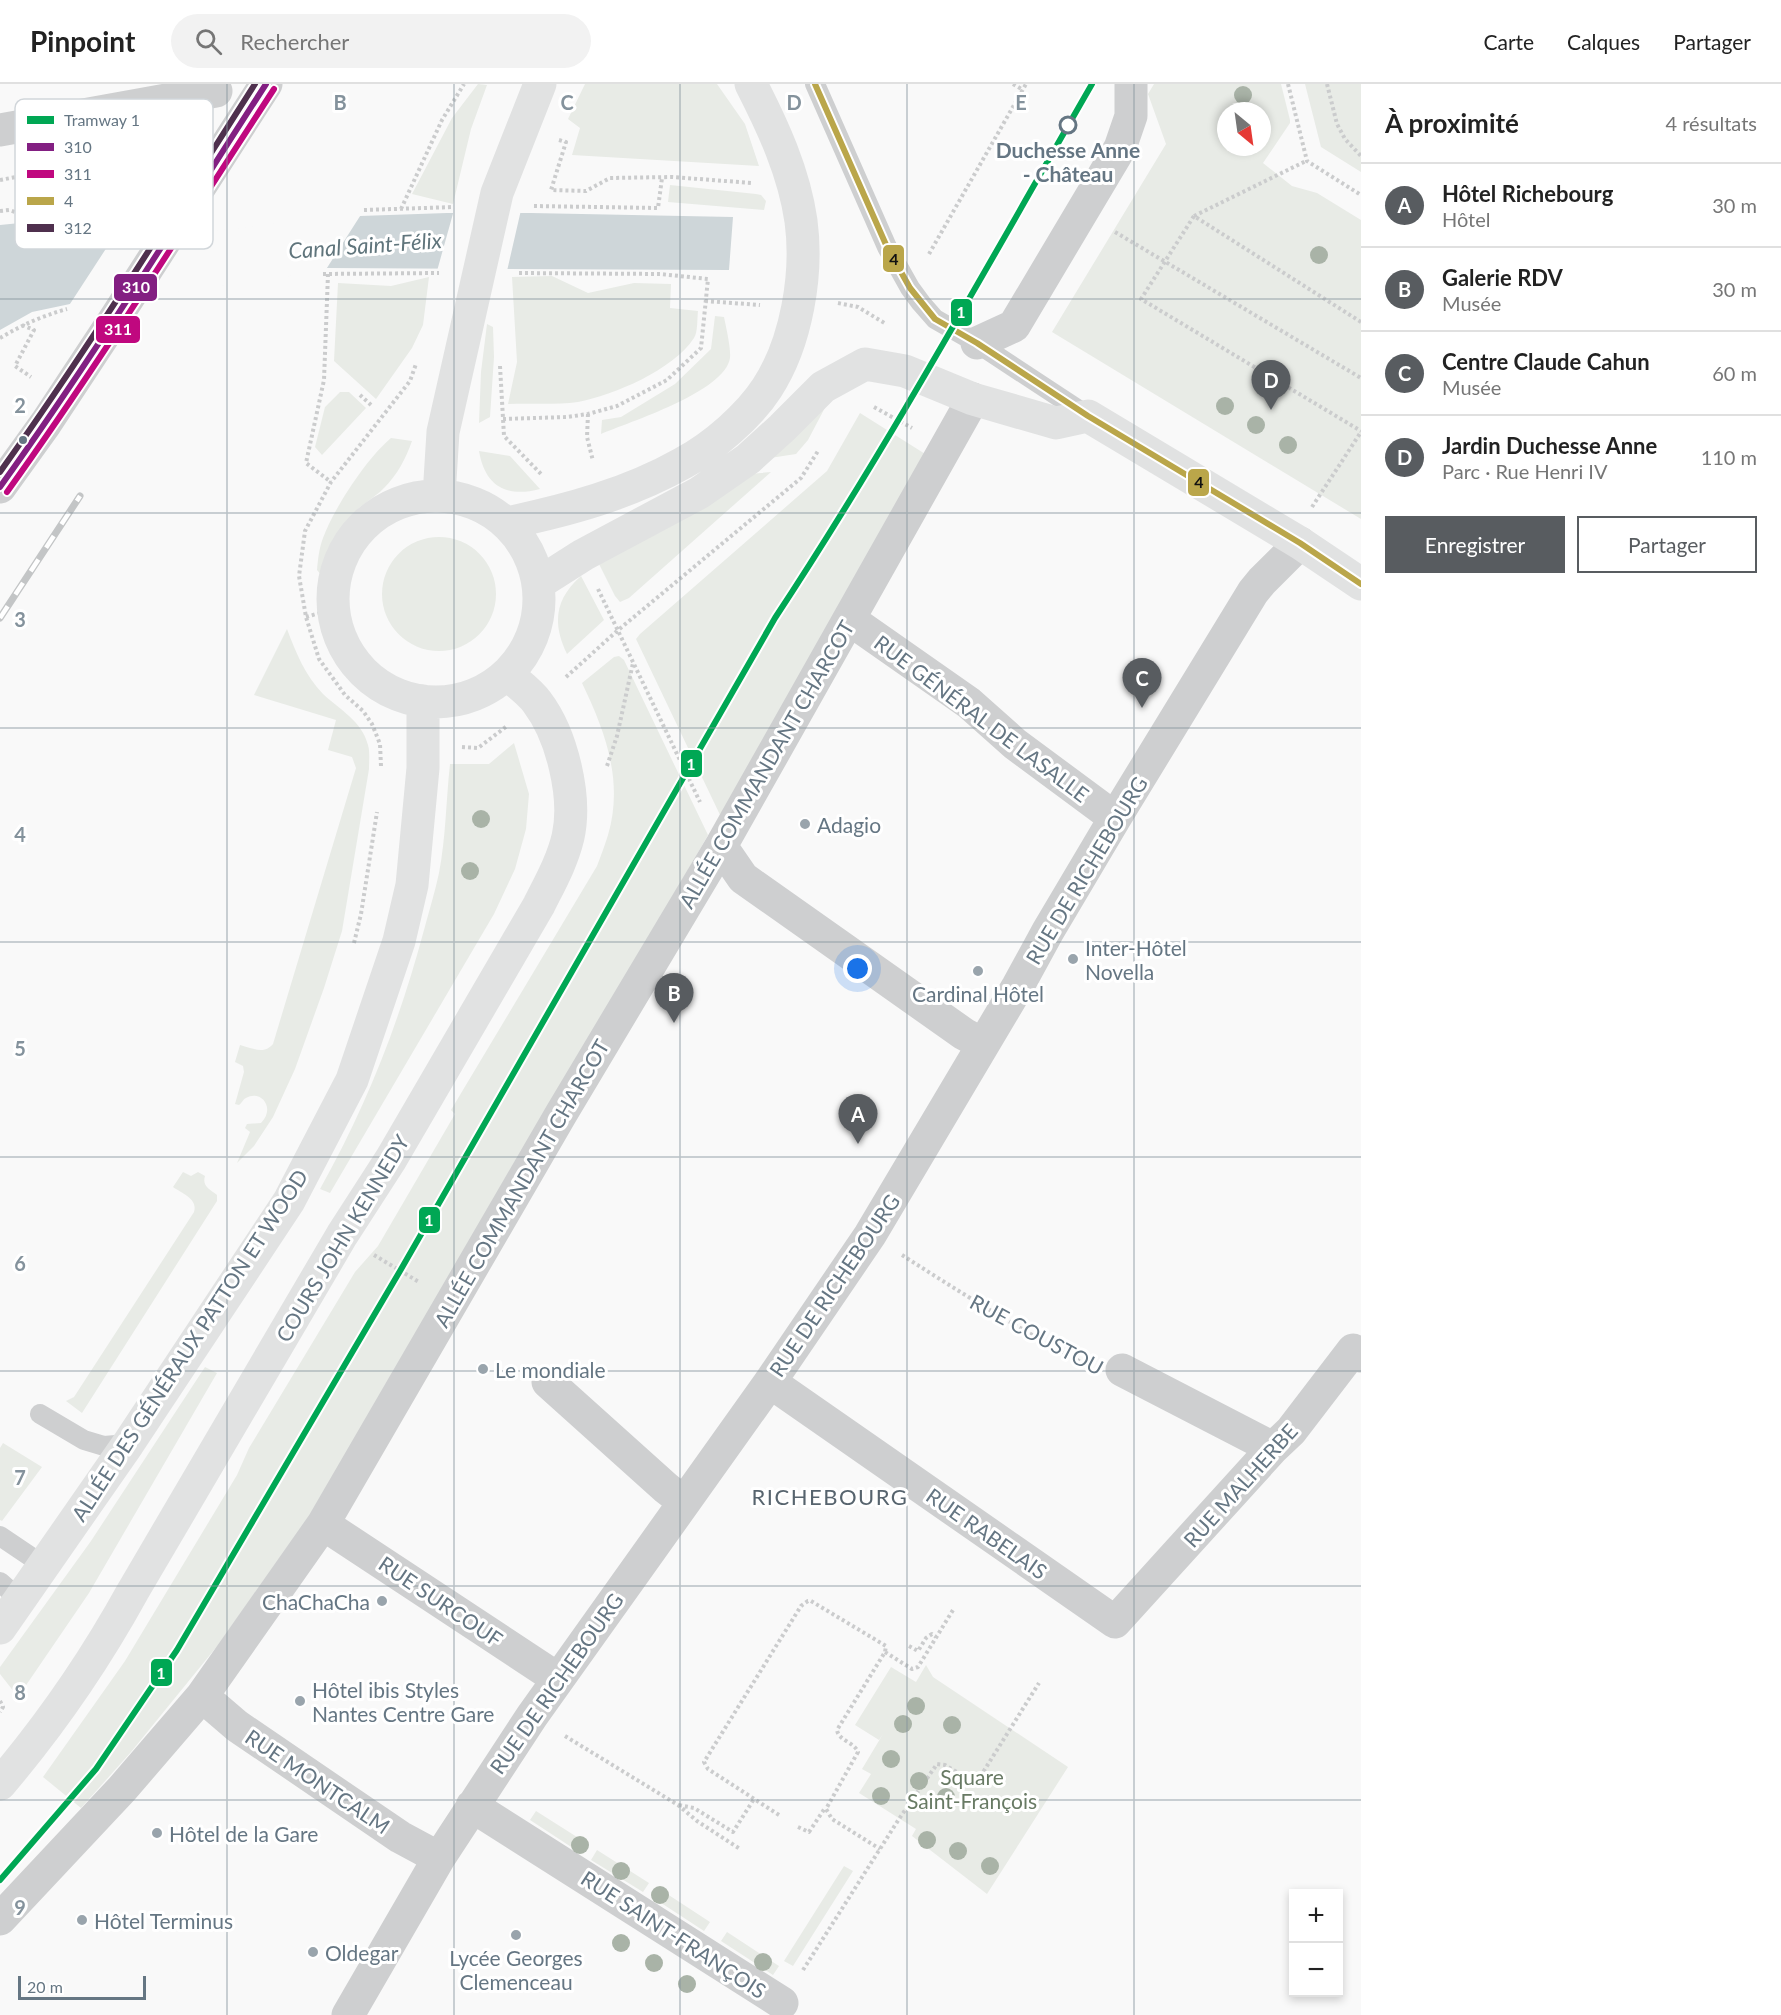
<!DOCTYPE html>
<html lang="fr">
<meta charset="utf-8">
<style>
:root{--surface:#fff;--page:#f2f2f2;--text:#222;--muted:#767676;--line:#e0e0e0;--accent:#585c60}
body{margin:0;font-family:Lato,sans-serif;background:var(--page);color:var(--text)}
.controls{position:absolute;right:18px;bottom:18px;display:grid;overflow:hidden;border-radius:0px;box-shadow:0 3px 9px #0003}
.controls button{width:54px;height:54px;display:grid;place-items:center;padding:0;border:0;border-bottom:2px solid var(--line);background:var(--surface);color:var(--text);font:30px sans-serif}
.compass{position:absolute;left:1217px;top:18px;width:54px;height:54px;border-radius:50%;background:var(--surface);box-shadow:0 3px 9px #0003;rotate:151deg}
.scale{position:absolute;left:18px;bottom:15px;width:128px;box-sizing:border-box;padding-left:6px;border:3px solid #657683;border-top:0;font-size:16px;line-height:21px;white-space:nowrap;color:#657683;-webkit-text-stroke:4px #fff;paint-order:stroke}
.you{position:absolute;left:858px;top:885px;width:21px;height:21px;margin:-15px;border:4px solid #fff;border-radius:50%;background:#1a73e8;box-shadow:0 0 0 9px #1a73e833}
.badge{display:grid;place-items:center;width:39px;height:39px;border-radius:50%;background:var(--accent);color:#fff;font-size:20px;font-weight:700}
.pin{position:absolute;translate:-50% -50px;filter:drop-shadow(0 2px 3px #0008)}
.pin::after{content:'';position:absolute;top:32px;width:21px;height:18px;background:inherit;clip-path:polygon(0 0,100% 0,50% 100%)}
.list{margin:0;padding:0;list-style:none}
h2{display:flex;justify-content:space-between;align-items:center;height:78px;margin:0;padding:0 24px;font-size:26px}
h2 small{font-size:20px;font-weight:400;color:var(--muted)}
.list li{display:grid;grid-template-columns:39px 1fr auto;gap:18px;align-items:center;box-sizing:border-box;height:84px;padding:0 24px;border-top:2px solid var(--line)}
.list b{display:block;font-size:22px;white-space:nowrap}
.list p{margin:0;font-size:20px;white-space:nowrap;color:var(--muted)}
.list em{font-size:20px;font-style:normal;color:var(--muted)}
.actions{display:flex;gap:12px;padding:18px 24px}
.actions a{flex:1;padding:14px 0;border:2px solid var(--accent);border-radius:0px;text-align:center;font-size:21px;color:var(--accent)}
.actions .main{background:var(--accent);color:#fff}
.icon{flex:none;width:33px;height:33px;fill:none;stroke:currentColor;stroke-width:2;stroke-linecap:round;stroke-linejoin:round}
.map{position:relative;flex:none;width:1361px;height:1931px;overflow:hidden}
header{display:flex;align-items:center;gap:36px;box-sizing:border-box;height:84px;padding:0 30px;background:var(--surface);border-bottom:2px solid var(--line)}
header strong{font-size:28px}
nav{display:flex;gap:33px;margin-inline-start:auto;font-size:21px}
.search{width:420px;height:54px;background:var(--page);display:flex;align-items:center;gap:15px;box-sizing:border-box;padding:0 21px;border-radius:33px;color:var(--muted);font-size:22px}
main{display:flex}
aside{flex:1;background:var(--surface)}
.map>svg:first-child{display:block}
.green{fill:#e8ebe6;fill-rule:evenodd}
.water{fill:#ced6d9}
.pier{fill:#f9f9f9}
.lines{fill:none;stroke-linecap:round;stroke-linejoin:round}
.path{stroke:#cbcccd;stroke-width:4;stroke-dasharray:3 3;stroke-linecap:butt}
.lane{stroke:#cecfd0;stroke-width:20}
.street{stroke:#cecfd0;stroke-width:33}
.secondary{stroke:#e1e2e2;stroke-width:33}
.rail-casing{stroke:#c3c5c6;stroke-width:7}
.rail{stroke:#fff;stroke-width:4.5;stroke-dasharray:14;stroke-linecap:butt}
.bus-1-casing{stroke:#fff;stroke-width:10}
.bus-2-casing{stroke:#fff;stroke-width:10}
.bus-3-casing{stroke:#fff;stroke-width:10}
.bus-4-casing{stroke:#fff;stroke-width:10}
.bus-1{stroke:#831f82;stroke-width:6}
.bus-2{stroke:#c0087f;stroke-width:6}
.bus-3{stroke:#baa64a;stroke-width:6}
.bus-4{stroke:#4f304e;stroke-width:6}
.tram-1-casing{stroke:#fff;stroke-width:10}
.tram-1{stroke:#00a754;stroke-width:6}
.tree{fill:#a9b3a7}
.grid{fill:none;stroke:#84929c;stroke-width:1.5;stroke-opacity:0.55}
.stop-dot{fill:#fff;stroke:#657683;stroke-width:3}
.bus-dot{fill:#657683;stroke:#fff;stroke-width:2}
.poi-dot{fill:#99a4ac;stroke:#fff;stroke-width:2}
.labels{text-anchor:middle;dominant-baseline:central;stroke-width:6;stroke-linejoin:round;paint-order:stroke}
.stop-label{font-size:21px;font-weight:bold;fill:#657683;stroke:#fff}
.street-label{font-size:21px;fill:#657683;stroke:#fff}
.poi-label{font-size:21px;fill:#657683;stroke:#fff;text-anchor:start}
.park-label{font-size:21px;fill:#687a64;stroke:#fff}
.water-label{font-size:22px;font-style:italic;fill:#60757c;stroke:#fff}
.neighbourhood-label{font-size:22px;letter-spacing:1.5px;fill:#57646e;stroke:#fff}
.key{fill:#fff;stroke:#d1d6da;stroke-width:1.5}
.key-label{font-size:16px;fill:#657683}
.grid-label{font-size:20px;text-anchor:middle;font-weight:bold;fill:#84929c;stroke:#fff;stroke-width:6;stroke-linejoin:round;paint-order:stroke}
.line-badge{stroke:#fff;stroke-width:2}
.badge-label{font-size:16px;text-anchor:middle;font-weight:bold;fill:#fff}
.pale-badge-label{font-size:16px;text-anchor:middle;font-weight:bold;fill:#111}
</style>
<header>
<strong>Pinpoint</strong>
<div class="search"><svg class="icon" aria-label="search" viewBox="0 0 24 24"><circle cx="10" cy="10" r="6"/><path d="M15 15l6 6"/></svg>Rechercher</div>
<nav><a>Carte</a><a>Calques</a><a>Partager</a></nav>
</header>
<main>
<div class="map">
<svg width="1361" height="1931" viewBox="0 0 1361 1931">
<rect width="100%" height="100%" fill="#f9f9f9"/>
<path class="green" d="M478,0l9,1 -16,44 -18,75 -41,-10 40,-76z
M585,0h132l28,40 14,42 -187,-11 8,-27 -12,-9z
M1154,0h127l9,36v3l-27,40 29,23 25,7 44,27v299l-309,-187 114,-188 -18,-50zM1226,27h36v36h-36z
M1305,0h56v88l-40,-25z
M670,101l86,9 5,1 5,6 -2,9 -96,-8z
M552,192l36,17 46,-10 37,1 -1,24 28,3c-1,8 0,21 -4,27 -21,32 -80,57 -116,64 -22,3 -47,1 -70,2l9,-42 -5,-85z
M429,193l-6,48 -11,23 -36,51 -42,-38 4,-78 53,3z
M715,232l9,1c2,10 7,31 6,41 -5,34 -101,64 -129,76l1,-14 19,-3 54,-33 36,-35z
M487,240l6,3 1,30 -4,60 -11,6 2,-51z
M340,308h9l17,16 -44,47 -7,-8 10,-40z
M829,316l-21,40 -12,14 -26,4z
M860,329l70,44 -209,360 -85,-178 4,-5 187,-163z
M391,354l21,3c-7,19 -14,33 -29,48 -9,9 -21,15 -29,24 -18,19 -26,38 -32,63l-5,-6c1,-11 2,-21 6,-32 11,-30 44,-80 68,-100z
M479,367l31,5 30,33c-34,9 -55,-3 -61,-38z
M771,388l-142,126 -9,4 -5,-6 -16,-32 151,-90z
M382 510a57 57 0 1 1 114 0a57 57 0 1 1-114 0Z
M581,492l23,44 -37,34c-15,-31 -12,-55 14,-78z
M287,545c9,24 18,46 36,65 17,16 39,27 45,51 2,7 1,16 1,24l-27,162 -18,57 -29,81 -22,48 -19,29 -17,17 13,-31 -5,-4 2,-4 14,-1c15,-15 0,-34 -15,-25 -3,1 -4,5 -7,7l-4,-1 9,-32 -1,-6 -8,-4 5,-17c12,3 24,10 33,-1l83,-276 -4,-11 -24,-7 8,-30 -82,-25z
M619,572l5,4 84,175 -261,453 -118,200 -111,157 -87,107 -50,56 -38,-31 82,-116 112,-186 12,-27 106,-176 23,-26 77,-132 -4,-4 146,-244c4,-11 8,-21 11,-31 16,-54 -3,-104 -26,-152l32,-26z
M514,659l15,51 -3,35 -11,40 -21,45 -164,279 -10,-4c47,-84 79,-166 104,-259 5,-19 11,-38 15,-57 7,-36 7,-73 11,-109h39z
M183,1088l8,4 7,-4 7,4c-3,10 4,13 12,19v6l-135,212 -16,-12 8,-4 120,-185c4,-13 -11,-18 -21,-25z
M205,1283l12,6 -128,220 -71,104 -18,-23v-7l91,-126z
M3,1359l39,24 -40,54 -2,-1v-72z
M926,1581l7,12 135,90 -81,127 -75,-58 4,-7 -57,-36 12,-19 -9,-5 21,-35 -4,6 -24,-15 36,-58 25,15z
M536,1727l52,33 -6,10 -52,-34z
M597,1766l52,33 -6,9 -52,-32z
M844,1782l9,5 -60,95 -9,-5z
M658,1804l52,34 -6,9 -52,-34z
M727,1848l52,34 -6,9 -52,-34z"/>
<path class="water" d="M447,129h84l202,4 -4,53 -402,-2 -257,36 -38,8 -32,18v-105l20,-2 70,26 270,-33z"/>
<path class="pier" d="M454,126h67l-14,61h-70z
M362,129l-37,58 -257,36 41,-63z"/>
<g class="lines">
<path class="path" d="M1013,0l10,6
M1288,0l19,77 54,34
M1327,0l10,40 8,15 16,17
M559,56l7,2 -15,48 35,1 24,-13 62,-1 80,6
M147,58l20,25
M0,96l80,-15 29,-13
M534,122l124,2 4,-30
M401,125l41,-89 22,-36
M364,126l90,-3
M0,127l9,-1 84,29 19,1
M1194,132l112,-55
M1115,148l246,146
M929,170l97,-170
M323,190l116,-1
M328,190l-4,106 -18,83 25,19
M705,217l55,4
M838,219l20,4 28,17
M1361,238l-167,-106 -53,83 220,132
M22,241l12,5 -19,36 16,11
M0,254c22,-13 42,-22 67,-29
M500,282l4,70 38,39
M360,311l11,10
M874,323l38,21
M588,330l-1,23 6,24
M503,335l64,-2 21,-3 29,-8 50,-26 34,-32 7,-69 -48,-5 -142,-1
M1312,423l49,-75
M598,505l102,213
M306,533l27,-8
M566,593l51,-46 184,-153 17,-27
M462,663l16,1 29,-22
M381,682l-1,-22 -8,-20 -9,-13 -18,-16 -26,-36 -13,-42 -7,-41 6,-45 26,-49 79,-101 6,-17
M607,682l10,-30 16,-73
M354,859l7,-29 16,-102
M374,1171l45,27
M902,1171c59,38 119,75 181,108
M909,1562l9,5 8,-13 6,-4 4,3
M885,1568l27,17 6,-2 35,-57
M0,1617l3,6 -3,5
M565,1652l113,69 19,16 43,28
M679,1721l15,3 39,24 21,-33
M779,1731l-71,-46 -4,-7 97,-156 7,-5h3l75,45 -1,6 -48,78c2,11 17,12 21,22l-32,57 6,10 48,30
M798,1743l11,5 16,-24
M803,1886l96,-151 38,-55 8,1 25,15 10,-3 59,-94"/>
<path class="lane" d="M815,0l72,163 23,41 11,15 14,16 42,24 111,73
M40,1330l44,26 20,6 24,-2
M0,1452l43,29
M0,1498l20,18"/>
<path class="street" d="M0,46l216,-39
M977,259l37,-17 106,-178 11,-32v-32
M0,403l46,-64 70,-106 150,-233
M849,535l120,84 46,41 100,74
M721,762l22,32 221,156 19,10
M1122,1286l151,78
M548,1298l118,106 18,14
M770,1298l345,240 158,-174 18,-17 62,-81 8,6
M323,1440l235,155
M202,1612l35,30 163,111 39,21
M472,1722l310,197
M0,1835l122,-130 80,-93 121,-172 238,-410 160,-268 252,-447
M348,1931l91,-157 93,-142 238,-334 100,-147 148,-249 30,-55 67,-113 138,-226 9,-11 38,-38"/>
<path class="secondary" d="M439,412l4,-64 54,-239 43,-109
M333 515a103 103 0 1 1 206 0a103 103 0 1 1-206 0Z
M507,439c61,-13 121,-29 176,-60 30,-16 66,-47 84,-75 30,-46 41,-115 34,-167 -7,-49 -28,-94 -50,-137
M539,499l44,-28 116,-62 49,-34 34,-31 41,-41 42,-23 40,7 68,28 83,24 32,-7 212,127 61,41
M0,1544l128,-184 161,-243 63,-121 47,-139 13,-56 11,-117v-67
M0,1700c51,-60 95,-124 133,-193l209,-356 49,-76 148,-254c11,-22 23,-43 29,-68 9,-40 -6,-102 -31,-135 -7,-10 -20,-19 -30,-28"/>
<defs>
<path id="rail" d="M0,534l80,-122"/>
</defs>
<use href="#rail" class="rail-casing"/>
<use href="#rail" class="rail"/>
<defs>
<path id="bus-1" d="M0,403c94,-131 179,-268 266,-403"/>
<path id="bus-2" d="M7,408c94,-131 179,-268 267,-403"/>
<path id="bus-3" d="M815,0l72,163 23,41 25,31 42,24 111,73 212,127 61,41"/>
<path id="bus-4" d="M0,388c90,-126 172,-258 255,-388"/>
</defs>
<use href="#bus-1" class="bus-1-casing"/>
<use href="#bus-2" class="bus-2-casing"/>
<use href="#bus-3" class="bus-3-casing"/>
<use href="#bus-4" class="bus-4-casing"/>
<use href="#bus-1" class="bus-1"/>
<use href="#bus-2" class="bus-2"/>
<use href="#bus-3" class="bus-3"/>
<use href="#bus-4" class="bus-4"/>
<defs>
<path id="tram-1" d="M0,1796l96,-111 81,-119 223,-379 375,-653c114,-173 214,-355 317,-534"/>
</defs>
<use href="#tram-1" class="tram-1-casing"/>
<use href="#tram-1" class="tram-1"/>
</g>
<g class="tree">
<circle cx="1243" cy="11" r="9"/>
<circle cx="1319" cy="171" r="9"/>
<circle cx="1225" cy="322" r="9"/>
<circle cx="1256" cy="341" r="9"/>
<circle cx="1288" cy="361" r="9"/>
<circle cx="481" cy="735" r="9"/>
<circle cx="470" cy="787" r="9"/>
<circle cx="916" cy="1622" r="9"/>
<circle cx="903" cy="1640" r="9"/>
<circle cx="952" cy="1641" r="9"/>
<circle cx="891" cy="1675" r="9"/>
<circle cx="919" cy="1697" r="9"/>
<circle cx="881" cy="1712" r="9"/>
<circle cx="946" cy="1713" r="9"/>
<circle cx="927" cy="1756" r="9"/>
<circle cx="580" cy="1761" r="9"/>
<circle cx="958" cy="1767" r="9"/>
<circle cx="990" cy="1782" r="9"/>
<circle cx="621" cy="1787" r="9"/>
<circle cx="660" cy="1811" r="9"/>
<circle cx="621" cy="1859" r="9"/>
<circle cx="763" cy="1878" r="9"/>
<circle cx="654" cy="1879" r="9"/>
<circle cx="687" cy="1900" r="9"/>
</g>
<path class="grid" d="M227,0v1931M454,0v1931M680,0v1931M907,0v1931M1134,0v1931M0,215h1361M0,429h1361M0,644h1361M0,858h1361M0,1073h1361M0,1287h1361M0,1502h1361M0,1716h1361"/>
<circle class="stop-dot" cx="1068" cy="41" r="8"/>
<circle class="bus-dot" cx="23" cy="356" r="5"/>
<g class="poi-dot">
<circle cx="805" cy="740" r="6"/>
<circle cx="1073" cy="875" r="6"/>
<circle cx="978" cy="887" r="6"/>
<circle cx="483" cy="1285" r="6"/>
<circle cx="382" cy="1517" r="6"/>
<circle cx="300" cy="1617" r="6"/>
<circle cx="157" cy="1749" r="6"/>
<circle cx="82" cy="1836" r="6"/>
<circle cx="516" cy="1851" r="6"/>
<circle cx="313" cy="1868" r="6"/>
</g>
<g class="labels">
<g class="stop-label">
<text x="1068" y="65">Duchesse Anne<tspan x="1068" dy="24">- Château</tspan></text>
</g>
<g class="street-label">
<text transform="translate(982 634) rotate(37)">RUE GÉNÉRAL DE LASALLE</text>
<text transform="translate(766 680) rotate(-60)">ALLÉE COMMANDANT CHARCOT</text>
<text transform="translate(1086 786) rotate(-59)">RUE DE RICHEBOURG</text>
<text transform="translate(521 1099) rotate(-60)">ALLÉE COMMANDANT CHARCOT</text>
<text transform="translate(342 1154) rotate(-59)">COURS JOHN KENNEDY</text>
<text transform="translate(834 1201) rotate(-56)">RUE DE RICHEBOURG</text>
<text transform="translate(1037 1250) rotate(28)">RUE COUSTOU</text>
<text transform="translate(189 1261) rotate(-57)">ALLÉE DES GÉNÉRAUX PATTON ET WOOD</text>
<text transform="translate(1240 1401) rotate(-48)">RUE MALHERBE</text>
<text transform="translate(987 1449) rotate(35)">RUE RABELAIS</text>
<text transform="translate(441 1517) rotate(34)">RUE SURCOUF</text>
<text transform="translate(556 1599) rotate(-55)">RUE DE RICHEBOURG</text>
<text transform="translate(318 1697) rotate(34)">RUE MONTCALM</text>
<text transform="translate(674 1850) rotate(33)">RUE SAINT-FRANÇOIS</text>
</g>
<g class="poi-label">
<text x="817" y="740">Adagio</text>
<text x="1085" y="863">Inter-Hôtel<tspan x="1085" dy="24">Novella</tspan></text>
<text x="978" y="909" text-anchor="middle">Cardinal Hôtel</text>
<text x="495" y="1285">Le mondiale</text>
<text x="370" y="1517" text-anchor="end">ChaChaCha</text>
<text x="312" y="1605">Hôtel ibis Styles<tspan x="312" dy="24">Nantes Centre Gare</tspan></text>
<text x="169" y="1749">Hôtel de la Gare</text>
<text x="94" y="1836">Hôtel Terminus</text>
<text x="325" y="1868">Oldegar</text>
<text x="516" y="1873" text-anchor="middle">Lycée Georges<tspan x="516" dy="24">Clemenceau</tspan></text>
</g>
<g class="park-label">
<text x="972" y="1692">Square<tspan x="972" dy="24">Saint-François</tspan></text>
</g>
<g class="water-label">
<text transform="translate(365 161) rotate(-4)">Canal Saint-Félix</text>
</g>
<g class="neighbourhood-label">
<text x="830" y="1412">RICHEBOURG</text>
</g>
</g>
<rect x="15" y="15" width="198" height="150" rx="9" class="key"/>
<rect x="27" y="32" width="27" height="8" fill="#00a754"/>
<rect x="27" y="59" width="27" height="8" fill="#831f82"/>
<rect x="27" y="86" width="27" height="8" fill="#c0087f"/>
<rect x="27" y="113" width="27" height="8" fill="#baa64a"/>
<rect x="27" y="140" width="27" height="8" fill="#4f304e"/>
<g class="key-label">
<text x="64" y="42">Tramway 1</text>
<text x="64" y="69">310</text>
<text x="64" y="96">311</text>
<text x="64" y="123">4</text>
<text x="64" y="150">312</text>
</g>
<g class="grid-label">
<text x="340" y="26">B</text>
<text x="567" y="26">C</text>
<text x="794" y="26">D</text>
<text x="1021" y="26">E</text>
<text x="20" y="329">2</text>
<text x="20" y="543">3</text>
<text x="20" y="758">4</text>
<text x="20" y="972">5</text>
<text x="20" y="1187">6</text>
<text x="20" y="1401">7</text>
<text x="20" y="1616">8</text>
<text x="20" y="1831">9</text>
</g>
<g class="line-badge">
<rect x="882" y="160" width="23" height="29" rx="6" fill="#baa64a"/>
<rect x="113" y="189" width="45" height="29" rx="6" fill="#831f82"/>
<rect x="950" y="214" width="23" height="29" rx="6" fill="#00a754"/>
<rect x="95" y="231" width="46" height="29" rx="6" fill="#c0087f"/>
<rect x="1187" y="384" width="23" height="29" rx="6" fill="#baa64a"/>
<rect x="680" y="665" width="23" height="29" rx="6" fill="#00a754"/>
<rect x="418" y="1122" width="23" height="28" rx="6" fill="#00a754"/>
<rect x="150" y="1574" width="23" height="29" rx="6" fill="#00a754"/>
</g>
<g class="badge-label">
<text x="136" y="209">310</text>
<text x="961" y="234">1</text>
<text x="118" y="251">311</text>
<text x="691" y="686">1</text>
<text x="429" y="1142">1</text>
<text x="161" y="1595">1</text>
</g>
<g class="pale-badge-label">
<text x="894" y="181">4</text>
<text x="1199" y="404">4</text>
</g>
</svg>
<div class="controls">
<button>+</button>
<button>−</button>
</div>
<svg class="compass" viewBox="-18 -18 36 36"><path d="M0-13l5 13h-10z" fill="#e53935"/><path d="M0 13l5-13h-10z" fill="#767676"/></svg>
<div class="scale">20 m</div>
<div class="you"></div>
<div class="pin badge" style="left:858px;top:1060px">A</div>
<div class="pin badge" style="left:674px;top:939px">B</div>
<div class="pin badge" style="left:1142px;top:624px">C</div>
<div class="pin badge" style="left:1271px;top:326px">D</div>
</div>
<aside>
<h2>À proximité<small>4 résultats</small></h2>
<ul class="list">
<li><span class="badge">A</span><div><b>Hôtel Richebourg</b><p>Hôtel</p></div><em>30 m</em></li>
<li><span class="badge">B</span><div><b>Galerie RDV</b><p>Musée</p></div><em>30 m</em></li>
<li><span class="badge">C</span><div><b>Centre Claude Cahun</b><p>Musée</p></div><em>60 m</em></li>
<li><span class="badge">D</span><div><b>Jardin Duchesse Anne</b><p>Parc · Rue Henri IV</p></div><em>110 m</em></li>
</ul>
<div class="actions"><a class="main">Enregistrer</a><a>Partager</a></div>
</aside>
</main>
